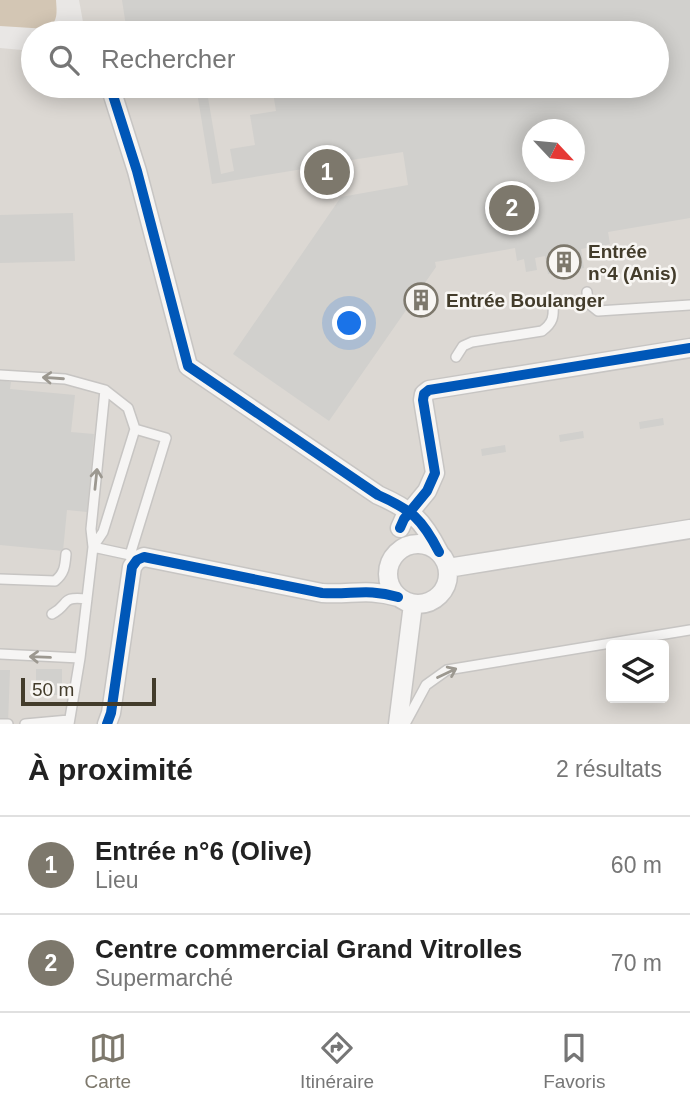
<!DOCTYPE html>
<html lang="fr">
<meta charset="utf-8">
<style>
:root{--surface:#fff;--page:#f2f2f2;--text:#222;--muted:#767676;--line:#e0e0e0;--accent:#7d786c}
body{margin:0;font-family:Arial,sans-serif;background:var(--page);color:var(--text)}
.controls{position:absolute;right:21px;bottom:21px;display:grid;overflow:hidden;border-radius:7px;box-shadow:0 4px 18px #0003}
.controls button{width:63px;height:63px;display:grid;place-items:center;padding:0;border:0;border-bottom:2px solid var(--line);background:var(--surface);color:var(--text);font:35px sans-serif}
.compass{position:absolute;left:522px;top:119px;width:63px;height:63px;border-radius:50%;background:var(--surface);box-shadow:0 4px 18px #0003;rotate:116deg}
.scale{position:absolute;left:21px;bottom:18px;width:135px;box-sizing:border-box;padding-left:7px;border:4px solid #433c2b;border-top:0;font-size:19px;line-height:24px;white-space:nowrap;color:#433c2b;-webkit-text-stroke:5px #f8f6f3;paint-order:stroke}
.you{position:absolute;left:350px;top:324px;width:24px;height:24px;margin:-18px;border:5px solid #fff;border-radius:50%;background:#1a73e8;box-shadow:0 0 0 10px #1a73e833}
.badge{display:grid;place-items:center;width:46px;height:46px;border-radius:50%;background:var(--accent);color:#fff;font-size:23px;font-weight:700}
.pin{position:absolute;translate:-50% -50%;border:4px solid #fff;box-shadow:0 2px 7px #0006}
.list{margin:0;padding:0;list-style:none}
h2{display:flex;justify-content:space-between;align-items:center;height:91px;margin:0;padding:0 28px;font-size:30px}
h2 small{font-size:23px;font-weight:400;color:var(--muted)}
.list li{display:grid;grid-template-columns:46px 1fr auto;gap:21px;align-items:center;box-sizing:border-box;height:98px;padding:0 28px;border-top:2px solid var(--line)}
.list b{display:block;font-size:26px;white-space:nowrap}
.list p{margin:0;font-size:23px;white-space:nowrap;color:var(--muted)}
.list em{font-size:23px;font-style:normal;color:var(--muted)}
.icon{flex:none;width:38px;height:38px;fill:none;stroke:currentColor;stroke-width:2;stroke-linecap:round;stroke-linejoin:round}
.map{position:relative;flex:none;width:690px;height:724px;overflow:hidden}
.search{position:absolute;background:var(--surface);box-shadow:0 4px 18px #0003;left:21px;right:21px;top:21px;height:77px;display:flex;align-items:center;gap:18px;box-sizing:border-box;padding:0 24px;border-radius:38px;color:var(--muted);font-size:26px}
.sheet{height:287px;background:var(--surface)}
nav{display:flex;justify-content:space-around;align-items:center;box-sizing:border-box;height:98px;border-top:2px solid var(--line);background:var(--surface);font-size:19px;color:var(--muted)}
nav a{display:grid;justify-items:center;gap:4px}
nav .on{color:var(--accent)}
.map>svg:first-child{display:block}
.built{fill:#dcd8d3;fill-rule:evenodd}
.water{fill:#d3c6b4}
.building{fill:#d1d0cd;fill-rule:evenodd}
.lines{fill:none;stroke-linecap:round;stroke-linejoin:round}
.lane-casing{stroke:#c7c5c3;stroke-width:12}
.street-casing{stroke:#c7c5c3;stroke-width:21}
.lane{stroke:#f6f5f4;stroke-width:9}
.street{stroke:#f6f5f4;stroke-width:18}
.cycleway-casing{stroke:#f8f6f3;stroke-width:15}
.cycleway{stroke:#0057b8;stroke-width:10}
.oneway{stroke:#9c9890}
.labels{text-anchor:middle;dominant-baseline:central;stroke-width:5;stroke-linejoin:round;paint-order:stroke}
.poi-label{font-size:19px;font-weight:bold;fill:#433c2b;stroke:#f8f6f3;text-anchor:start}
</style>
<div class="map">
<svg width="690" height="724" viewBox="0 0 690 724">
<rect width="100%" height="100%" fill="#e9e7e5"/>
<path class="built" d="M79,0h611v724h-690v-676l33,3v35h624v-53h-572zM532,130h42v42h-42zM611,645h53v53h-53z"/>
<path class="water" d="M0,0h56c1,13 2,21 -8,29l-48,-3z"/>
<path class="building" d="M122,0h568v218l-82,14 2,12 -7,2 1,13 -9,1 -3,-13 -11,2 3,19 -36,6 -3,-18 -10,2 2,12 -11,2 -2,-13 -7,2 -2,-13 -80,14 1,5 -14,20 10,7 -13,19 -10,-7 -80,115 -96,-67 108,-157 67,-12 -5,-33 -58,9 -17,24 -11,-8 -2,-10 -103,17 -16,-98h10l15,88 13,-3 -4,-22 25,-4 -5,-30 26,-4 -4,-25h385v-53h-434l-1,-10 -67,10h-28zM532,130h42v42h-42z
M73,213l2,48 -75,2v-48z
M0,380l11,2 -1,7 65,6 -4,37 23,2 -7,78 -20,-2 -4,41 -63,-6z
M663,418l1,7 -24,4 -1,-7z
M583,431l1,7 -24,4 -1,-7z
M505,445l1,7 -24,4 -1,-7z
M36,669h26v26h-26z
M0,670h10l-2,53h-8z"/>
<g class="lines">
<defs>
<path id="lane" d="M587,292l1,11 10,8 92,-6
M456,357l7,-11 9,-4 70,-11c11,-8 12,-14 11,-28
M0,375l65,4 40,11 23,18 7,21 -32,103 -10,15 -13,111 -11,66
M105,390l-14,139 2,18 37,8 7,5
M130,555l36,-117 -31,-9
M0,579l55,2c10,-8 10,-16 11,-27
M52,614c19,-10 7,-18 35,-15
M0,654l80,4
M0,724h8
M25,724l44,-4
M405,724l21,-39 21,-15 243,-40"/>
<path id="street" d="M110,86l27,85 51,195 190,129c34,15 44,24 61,57
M400,528l4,-9 23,-28 8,-18 -12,-73 1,-6 5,-4 261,-42
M388 574a30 30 0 1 1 60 0a30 30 0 1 1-60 0Z
M448,568l242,-39
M107,724l4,-11 21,-146 5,-7 7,-3 178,36c30,2 45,-5 76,4
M398,724l15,-120"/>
</defs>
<use href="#lane" class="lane-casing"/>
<use href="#street" class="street-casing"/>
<use href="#lane" class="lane"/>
<use href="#street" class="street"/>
<defs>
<path id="cycleway" d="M110,86l27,85 51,195 190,129c34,15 44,24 61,57
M400,528l4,-9 23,-28 8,-18 -12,-73 1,-6 5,-4 261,-42
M107,724l4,-11 21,-146 5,-7 7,-3 178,36c30,2 45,-5 76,4"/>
</defs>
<use href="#cycleway" class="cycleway-casing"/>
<use href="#cycleway" class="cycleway"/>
</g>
<defs><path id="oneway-shaft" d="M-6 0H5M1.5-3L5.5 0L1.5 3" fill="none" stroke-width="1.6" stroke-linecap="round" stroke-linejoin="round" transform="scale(1.75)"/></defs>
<g class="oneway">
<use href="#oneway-shaft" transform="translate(53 378) rotate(-176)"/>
<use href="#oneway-shaft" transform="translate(96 479) rotate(-84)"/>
<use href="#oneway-shaft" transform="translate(40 657) rotate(-178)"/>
<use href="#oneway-shaft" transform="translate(447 673) rotate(-25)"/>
</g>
<defs>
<symbol id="building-ring" viewBox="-11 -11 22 22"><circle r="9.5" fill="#f8f6f3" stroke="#7d786c" stroke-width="1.5"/><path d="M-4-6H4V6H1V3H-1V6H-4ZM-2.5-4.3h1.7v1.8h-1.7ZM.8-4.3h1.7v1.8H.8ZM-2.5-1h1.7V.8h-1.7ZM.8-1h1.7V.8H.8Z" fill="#7d786c"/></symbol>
</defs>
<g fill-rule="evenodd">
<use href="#building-ring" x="545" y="243" width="38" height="38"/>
<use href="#building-ring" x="402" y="281" width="38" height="38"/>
</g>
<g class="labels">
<g class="poi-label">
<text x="588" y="251">Entrée<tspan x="588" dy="22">n°4 (Anis)</tspan></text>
<text x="446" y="300">Entrée Boulanger</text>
</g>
</g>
</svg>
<div class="controls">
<button><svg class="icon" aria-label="layers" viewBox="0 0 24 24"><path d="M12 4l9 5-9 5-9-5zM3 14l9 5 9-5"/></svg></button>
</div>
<svg class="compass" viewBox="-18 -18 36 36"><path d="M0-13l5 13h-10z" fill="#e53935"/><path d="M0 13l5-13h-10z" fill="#767676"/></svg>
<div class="scale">50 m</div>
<div class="you"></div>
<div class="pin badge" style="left:327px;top:172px">1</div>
<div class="pin badge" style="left:512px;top:208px">2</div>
<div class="search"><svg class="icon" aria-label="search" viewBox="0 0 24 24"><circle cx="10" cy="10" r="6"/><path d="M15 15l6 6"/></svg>Rechercher</div>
</div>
<section class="sheet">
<h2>À proximité<small>2 résultats</small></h2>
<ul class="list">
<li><span class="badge">1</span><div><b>Entrée n°6 (Olive)</b><p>Lieu</p></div><em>60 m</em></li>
<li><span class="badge">2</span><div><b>Centre commercial Grand Vitrolles</b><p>Supermarché</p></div><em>70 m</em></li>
</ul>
</section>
<nav>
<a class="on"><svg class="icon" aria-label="map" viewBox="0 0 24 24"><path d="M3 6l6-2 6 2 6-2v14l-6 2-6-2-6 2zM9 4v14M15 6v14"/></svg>Carte</a>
<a><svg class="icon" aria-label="directions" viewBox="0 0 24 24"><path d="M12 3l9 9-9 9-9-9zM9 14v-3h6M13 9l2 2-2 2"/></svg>Itinéraire</a>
<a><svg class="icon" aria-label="saved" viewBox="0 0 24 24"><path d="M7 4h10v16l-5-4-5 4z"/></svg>Favoris</a>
</nav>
